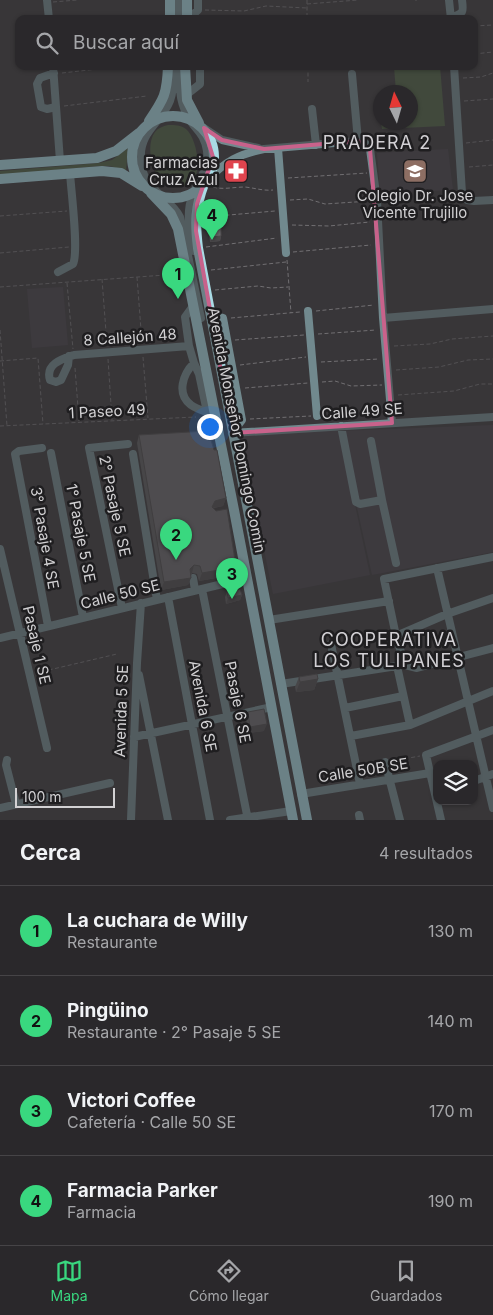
<!DOCTYPE html>
<html lang="es">
<meta charset="utf-8">
<style>
:root{--surface:#2a282b;--page:#363437;--text:#f1f3f6;--muted:#a5a6a9;--line:#464447;--accent:#39d87f}
body{margin:0;font-family:Inter,sans-serif;background:var(--page);color:var(--text)}
.controls{position:absolute;right:15px;bottom:15px;display:grid;overflow:hidden;border-radius:10px;box-shadow:0 1px 4px #0004}
.controls button{width:45px;height:45px;display:grid;place-items:center;padding:0;border:0;border-bottom:1px solid var(--line);background:var(--surface);color:var(--text);font:25px sans-serif}
.compass{position:absolute;left:373px;top:85px;width:45px;height:45px;border-radius:50%;background:var(--surface);box-shadow:0 1px 4px #0004;rotate:355deg}
.scale{position:absolute;left:15px;bottom:12px;width:100px;box-sizing:border-box;padding-left:5px;border:2px solid #d2d1d3;border-top:0;font-size:14px;line-height:18px;white-space:nowrap;color:#d2d1d3;-webkit-text-stroke:4px #1f1e20;paint-order:stroke}
.you{position:absolute;left:209px;top:426px;width:18px;height:18px;margin:-12px;border:4px solid #fff;border-radius:50%;background:#1a73e8;box-shadow:0 0 0 8px #1a73e833}
.badge{display:grid;place-items:center;width:32px;height:32px;border-radius:50%;background:var(--accent);color:#111;font-size:16px;font-weight:700}
.pin{position:absolute;translate:-50% -41px;filter:drop-shadow(0 1px 2px #0008)}
.pin::after{content:'';position:absolute;top:26px;width:18px;height:15px;background:inherit;clip-path:polygon(0 0,100% 0,50% 100%)}
.list{margin:0;padding:0;list-style:none}
h2{display:flex;justify-content:space-between;align-items:center;height:65px;margin:0;padding:0 20px;font-size:21px}
h2 small{font-size:16px;font-weight:400;color:var(--muted)}
.list li{display:grid;grid-template-columns:32px 1fr auto;gap:15px;align-items:center;box-sizing:border-box;height:90px;padding:0 20px;border-top:1px solid var(--line)}
.list b{display:block;font-size:19px;white-space:nowrap}
.list p{margin:0;font-size:16px;white-space:nowrap;color:var(--muted)}
.list em{font-size:16px;font-style:normal;color:var(--muted)}
.icon{flex:none;width:28px;height:28px;fill:none;stroke:currentColor;stroke-width:2;stroke-linecap:round;stroke-linejoin:round}
.map{position:relative;flex:none;width:493px;height:820px;overflow:hidden}
.search{position:absolute;background:var(--surface);box-shadow:0 1px 4px #0004;left:15px;right:15px;top:15px;height:55px;display:flex;align-items:center;gap:12px;box-sizing:border-box;padding:0 18px;border-radius:10px;color:var(--muted);font-size:19px}
.sheet{height:425px;background:var(--surface)}
nav{display:flex;justify-content:space-around;align-items:center;box-sizing:border-box;height:70px;border-top:1px solid var(--line);background:var(--surface);font-size:14px;color:var(--muted)}
nav a{display:grid;justify-items:center;gap:2px}
nav .on{color:var(--accent)}
.map>svg:first-child{display:block}
.built{fill:#443e46}
.green{fill:#4c5f41}
.lines{fill:none;stroke-linecap:round;stroke-linejoin:round}
.path{stroke:#716f72;stroke-width:1;stroke-dasharray:4 2.5;stroke-linecap:butt}
.minor{stroke:#71898e;stroke-width:8}
.major{stroke:#a9dbe5;stroke-width:10}
.wall{fill:#5a595b}
.shaded-wall{fill:#4a484a}
.building{fill:#69676a;stroke:#4a484a}
.marked{fill:none;stroke:#c8628b;stroke-width:4;stroke-linejoin:round}
.labels{text-anchor:middle;dominant-baseline:central;stroke-width:5;stroke-linejoin:round;paint-order:stroke}
.poi-label{font-size:15px;fill:#d2d1d3;stroke:#1f1e20;text-anchor:end}
.street-label{font-size:15px;fill:#d2d1d3;stroke:#1f1e20}
.quarter-label{font-size:18px;letter-spacing:1px;fill:#d2d0d4;stroke:#1f1e20}
</style>
<div class="map">
<svg width="493" height="820" viewBox="0 0 493 820">
<rect width="100%" height="100%" fill="#383639"/>
<path class="built" d="M448,149l5,41 -73,3 -3,-40z
M63,287l5,58 -36,3 -5,-59z
M493,425v127l-121,23 -32,-144z
M339,430l31,145 -97,19 -32,-159z"/>
<path class="green" d="M440,66l5,60 -63,3 -1,-6 29,-1v-30h-14l-2,-25z
M168,125c7,0 13,0 18,4 11,9 18,48 3,55 -33,15 -47,-35 -34,-52 3,-4 8,-6 13,-7z
M128,148l-2,23 -16,-5h-11l-99,9v-4l99,-8 13,-3z"/>
<g class="lines">
<path class="path" d="M307,0v19
M415,0h2
M53,2l24,-2
M307,4l51,-4
M205,10l39,1 22,-5 41,2
M474,26l19,-1
M474,54l19,-2
M308,66v16
M62,73l63,-7
M463,78l18,-1 12,-4
M464,101l29,-2
M64,106l83,-10
M466,143l27,-3
M469,167l24,-2
M288,178l79,-5
M213,187c10,3 21,0 32,0 10,1 18,4 28,3
M290,200l18,-1 17,5 45,-3
M0,216l67,-5
M206,217l69,-6
M292,225l37,1 41,-4
M206,247l71,-9
M293,252l78,-7
M0,253l69,-6
M287,260l4,53
M211,270l75,-8
M137,277l5,66
M102,279l5,66
M67,283l6,66
M0,287l179,-13
M215,290l43,-4 13,2 17,-1
M316,311l58,-6
M231,318l69,-6
M0,330l7,96
M318,334l58,-4
M235,340l69,-5
M394,346l36,-2 22,-5 41,-3
M143,357l5,61
M108,359l4,61
M0,361l38,-3 5,66
M321,362l58,-3
M240,365l66,-8
M75,368l4,53
M396,370l43,-3 29,-7 25,-1
M322,382l13,-1 16,5 31,-1
M245,388l63,-5
M398,395l56,-4 26,-7h13
M325,416l19,-1
M250,419l61,-3
M0,426l196,-9
M36,673l81,-19
M392,761l28,-5
M363,766l15,-2"/>
<path class="minor" d="M47,0l2,19
M449,0l2,19
M450,18c13,-5 14,-4 12,-18
M176,19v-19
M181,19l1,-19
M188,19l10,-9v-10
M53,66l7,95
M174,66c0,11 0,24 -4,35 -8,21 -31,31 -29,57 0,6 1,13 4,19 8,16 27,24 35,40l21,101
M180,66c-1,17 -1,34 7,49 7,15 17,16 20,36 2,18 -8,28 -14,43 -8,19 -3,38 1,57
M454,66l8,127 5,7 7,1 19,-1
M54,73l-14,5 -3,6 4,23 6,2 9,-2
M352,74l6,67
M186,95l14,-11v-18
M312,109l4,36
M204,128l18,12 36,8
M278,148l8,105
M207,180c19,-19 32,-26 57,-31l94,-8 8,3 4,5 7,52 6,117 9,105
M58,272l15,-8c6,-12 -2,-74 -3,-91
M193,306l-8,11 4,29 5,17 5,11 8,38
M308,311l9,105
M210,315l13,3 19,102 -10,13
M383,318l110,-9
M69,356l-1,9 -7,15 -5,2 -6,-2c-5,-16 12,-21 24,-25l115,-9
M194,363c-11,11 -18,31 -3,42 6,4 13,6 18,8
M341,426l15,76 4,2 22,-4
M232,433l261,-16
M371,441l11,59 14,63
M42,448l-23,3 -4,3 33,172
M51,453l32,164
M133,454l24,146
M0,549l47,199
M437,568l56,240
M193,578l2,12
M202,589l46,231
M168,597l42,223
M122,608l-33,-160 39,-4
M269,620l120,-19
M396,636l51,-22 46,-16
M0,638l247,-60
M331,644l29,140
M405,665l-9,-29 -12,-57 109,-22
M397,666l13,59
M139,675l29,145
M281,684l116,-18 8,-1 12,3 76,-20
M345,708l58,-12
M351,736l59,-11 83,-34
M134,737l138,-30
M7,760l-1,5 10,39
M385,762l15,58
M474,781l19,-7
M301,794l129,-21
M0,808l110,-25
M359,815l1,5
M131,820l6,-157 4,-60
M230,820l61,-9
M441,820l-15,-65 67,-25"/>
<path class="major" d="M170,19v-19
M187,19v-19
M185,66l2,34 12,23
M132 157a41 41 0 1 1 82 0a41 41 0 1 1-82 0Z
M149,121c15,-22 18,-27 19,-55
M0,165l97,-7 19,-7 23,-18
M0,179l102,-8 19,2 21,13
M204,184c-9,24 -9,39 -6,64l109,572
M151,193l20,21 7,15 56,281 59,310"/>
</g>
<path class="wall" d="M234,161l6,15h-8v-9z
M211,227l10,9 -1,5 -10,1 -1,-10z
M139,435l69,5 18,58 -3,8 -9,2 19,67 -34,6 -2,-7 -5,-1 -4,12 -27,5 -24,-147z
M227,592l15,3 -2,5 -14,4 -1,-7z
M299,677l19,2 -4,11 -18,2 -1,-5z
M248,712l16,19 -16,2 -2,-15z"/>
<path class="shaded-wall" d="M234,171h8l-2,5h-8z
M221,236l-1,5 -10,1 2,-5z
M226,498l-3,8 -11,2 3,-7z
M194,565l-2,8 -4,3 2,-7z
M236,567l-3,8 -34,6 3,-8z
M191,578l-3,7 -27,5 3,-8z
M242,595l-2,5 -14,4 2,-6z
M318,679l-4,11 -18,2 4,-10z
M267,724l-3,7 -16,2 2,-6z"/>
<path class="building" d="M242,160v11h-8v-10z
M221,226v10l-9,1 -1,-10z
M207,431l1,9h3l3,10h3l9,48 -11,3 -3,6 4,4 11,-2 9,58 -34,6 -2,-7 -6,-1 -4,4 1,9 -27,4 -25,-147z
M240,589l2,6 -14,3 -1,-6z
M317,674l1,5 -18,3 -1,-5z
M264,709l3,15 -17,3 -2,-15z"/>
<path d="M0 0H493V820H0ZM204,128l18,12 42,9 94,-8 12,8 22,274 -160,10 -36,-202 1,-27 16,-47z" fill="#383639" fill-opacity=".55" fill-rule="evenodd"/>
<path class="marked" d="M204,128l18,12 42,9 94,-8 12,8 22,274 -160,10 -36,-202 1,-27 16,-47z"/>
<defs>
<symbol id="pharmacy-square" viewBox="-11 -11 22 22"><rect x="-9" y="-9" width="18" height="18" rx="4" fill="#e0444e" stroke="#1f1e20"/><path d="M-2-6h4v4h4v4h-4v4h-4v-4h-4v-4h4Z" fill="#fff"/></symbol>
<symbol id="school-square" viewBox="-11 -11 22 22"><rect x="-9" y="-9" width="18" height="18" rx="4" fill="#8d6e63" stroke="#1f1e20"/><path d="M0-5L7-2L0 1L-7-2ZM-4 1L0 2.5L4 1V4Q0 6-4 4Z" fill="#fff"/></symbol>
</defs>
<g fill-rule="evenodd">
<use href="#pharmacy-square" x="222" y="157" width="28" height="28"/>
<use href="#school-square" x="401" y="157" width="28" height="28"/>
</g>
<g class="labels">
<g class="poi-label">
<text x="218" y="162">Farmacias<tspan x="218" dy="17">Cruz Azul</tspan></text>
<text x="415" y="195" text-anchor="middle">Colegio Dr. Jose<tspan x="415" dy="17">Vicente Trujillo</tspan></text>
</g>
<g class="street-label">
<text transform="translate(130 337) rotate(-4)">8 Callejón 48</text>
<text transform="translate(107 411) rotate(-3)">1 Paseo 49</text>
<text transform="translate(362 411) rotate(-4)">Calle 49 SE</text>
<text transform="translate(237 430) rotate(79)">Avenida Monseñor Domingo Comin</text>
<text transform="translate(115 506) rotate(78)">2° Pasaje 5 SE</text>
<text transform="translate(81 533) rotate(79)">1° Pasaje 5 SE</text>
<text transform="translate(45 538) rotate(80)">3° Pasaje 4 SE</text>
<text transform="translate(120 594) rotate(-14)">Calle 50 SE</text>
<text transform="translate(37 645) rotate(77)">Pasaje 1 SE</text>
<text transform="translate(238 702) rotate(79)">Pasaje 6 SE</text>
<text transform="translate(203 706) rotate(79)">Avenida 6 SE</text>
<text transform="translate(121 711) rotate(-88)">Avenida 5 SE</text>
<text transform="translate(363 770) rotate(-9)">Calle 50B SE</text>
</g>
<g class="quarter-label">
<text x="377" y="142">PRADERA 2</text>
<text x="389" y="639">COOPERATIVA<tspan x="389" dy="21">LOS TULIPANES</tspan></text>
</g>
</g>
</svg>
<div class="controls">
<button><svg class="icon" aria-label="layers" viewBox="0 0 24 24"><path d="M12 4l9 5-9 5-9-5zM3 14l9 5 9-5"/></svg></button>
</div>
<svg class="compass" viewBox="-18 -18 36 36"><path d="M0-13l5 13h-10z" fill="#e53935"/><path d="M0 13l5-13h-10z" fill="#a5a6a9"/></svg>
<div class="scale">100 m</div>
<div class="you"></div>
<div class="pin badge" style="left:178px;top:299px">1</div>
<div class="pin badge" style="left:176px;top:560px">2</div>
<div class="pin badge" style="left:232px;top:599px">3</div>
<div class="pin badge" style="left:212px;top:240px">4</div>
<div class="search"><svg class="icon" aria-label="search" viewBox="0 0 24 24"><circle cx="10" cy="10" r="6"/><path d="M15 15l6 6"/></svg>Buscar aquí</div>
</div>
<section class="sheet">
<h2>Cerca<small>4 resultados</small></h2>
<ul class="list">
<li><span class="badge">1</span><div><b>La cuchara de Willy</b><p>Restaurante</p></div><em>130 m</em></li>
<li><span class="badge">2</span><div><b>Pingüino</b><p>Restaurante · 2° Pasaje 5 SE</p></div><em>140 m</em></li>
<li><span class="badge">3</span><div><b>Victori Coffee</b><p>Cafetería · Calle 50 SE</p></div><em>170 m</em></li>
<li><span class="badge">4</span><div><b>Farmacia Parker</b><p>Farmacia</p></div><em>190 m</em></li>
</ul>
</section>
<nav>
<a class="on"><svg class="icon" aria-label="map" viewBox="0 0 24 24"><path d="M3 6l6-2 6 2 6-2v14l-6 2-6-2-6 2zM9 4v14M15 6v14"/></svg>Mapa</a>
<a><svg class="icon" aria-label="directions" viewBox="0 0 24 24"><path d="M12 3l9 9-9 9-9-9zM9 14v-3h6M13 9l2 2-2 2"/></svg>Cómo llegar</a>
<a><svg class="icon" aria-label="saved" viewBox="0 0 24 24"><path d="M7 4h10v16l-5-4-5 4z"/></svg>Guardados</a>
</nav>
